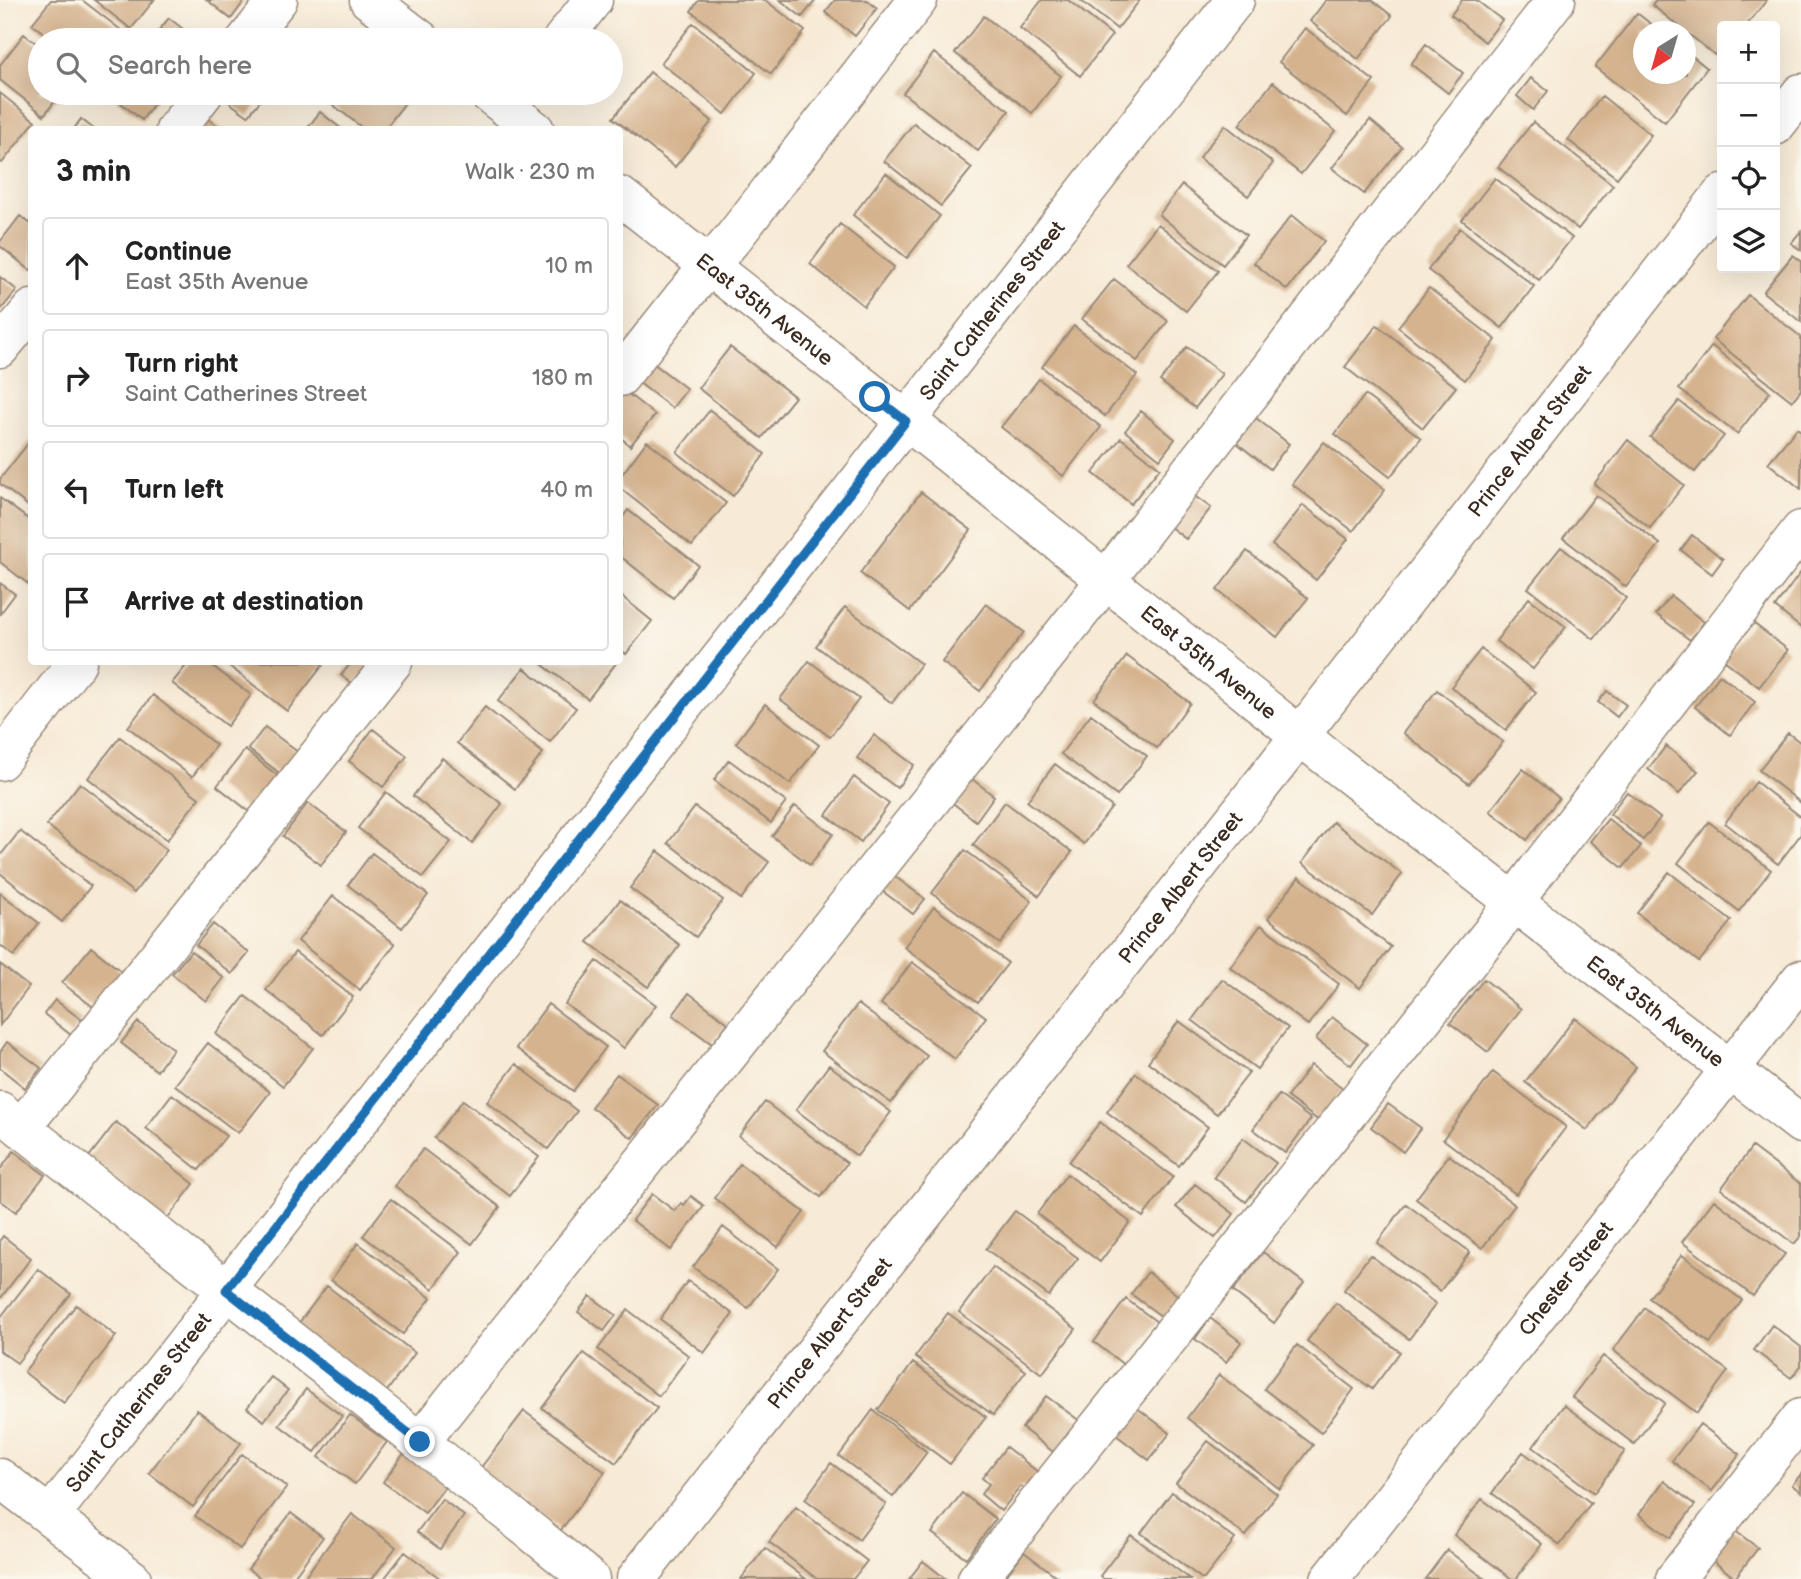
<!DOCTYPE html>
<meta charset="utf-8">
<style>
:root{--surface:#fff;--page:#f6f6f6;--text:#222;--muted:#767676;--line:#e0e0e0}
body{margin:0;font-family:"Balsamiq Sans",sans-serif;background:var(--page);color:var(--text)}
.controls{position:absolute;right:21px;top:21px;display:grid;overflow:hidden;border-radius:7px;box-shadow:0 7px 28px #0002}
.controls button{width:63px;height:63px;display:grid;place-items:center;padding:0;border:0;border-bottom:2px solid var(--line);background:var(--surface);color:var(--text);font:35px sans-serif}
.compass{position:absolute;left:1633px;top:21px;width:63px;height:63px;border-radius:50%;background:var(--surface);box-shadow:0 7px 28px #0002;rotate:217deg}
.stop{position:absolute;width:21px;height:21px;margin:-16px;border:5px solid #1f6fb2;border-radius:50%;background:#fff}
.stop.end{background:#1f6fb2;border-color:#fff;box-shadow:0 2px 7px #0008}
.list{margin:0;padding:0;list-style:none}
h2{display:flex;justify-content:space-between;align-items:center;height:91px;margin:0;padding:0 28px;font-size:30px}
h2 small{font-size:23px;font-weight:400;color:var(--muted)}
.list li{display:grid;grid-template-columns:46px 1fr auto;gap:21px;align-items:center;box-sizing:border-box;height:98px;margin:0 14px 14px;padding:0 14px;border:2px solid var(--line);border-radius:7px}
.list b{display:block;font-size:26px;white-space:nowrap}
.list p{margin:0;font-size:23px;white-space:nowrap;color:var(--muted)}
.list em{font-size:23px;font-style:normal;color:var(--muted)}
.icon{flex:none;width:38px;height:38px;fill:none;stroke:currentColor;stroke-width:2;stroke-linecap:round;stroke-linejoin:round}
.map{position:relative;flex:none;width:1801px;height:1579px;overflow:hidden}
.search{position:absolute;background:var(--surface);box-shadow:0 7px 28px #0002;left:28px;top:28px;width:595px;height:77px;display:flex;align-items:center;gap:18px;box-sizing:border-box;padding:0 24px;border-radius:38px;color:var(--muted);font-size:26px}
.panel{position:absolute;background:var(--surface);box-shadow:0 7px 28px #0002;left:28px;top:126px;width:595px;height:539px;border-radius:7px}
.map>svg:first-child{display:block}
.building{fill:#d5b38e}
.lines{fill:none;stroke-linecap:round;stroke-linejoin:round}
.minor-casing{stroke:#998a7a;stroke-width:41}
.minor{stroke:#fff;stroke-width:38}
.route{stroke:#1f6fb2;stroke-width:9}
.labels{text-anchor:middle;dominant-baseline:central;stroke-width:5;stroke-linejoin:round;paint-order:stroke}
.street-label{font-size:21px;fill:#3b2a1e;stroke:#fbf7ec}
</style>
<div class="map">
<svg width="1801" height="1579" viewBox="0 0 1801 1579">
<rect width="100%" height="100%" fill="#fbf7ec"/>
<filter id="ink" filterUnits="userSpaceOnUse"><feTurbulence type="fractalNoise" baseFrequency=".0143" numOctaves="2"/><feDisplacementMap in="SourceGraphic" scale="14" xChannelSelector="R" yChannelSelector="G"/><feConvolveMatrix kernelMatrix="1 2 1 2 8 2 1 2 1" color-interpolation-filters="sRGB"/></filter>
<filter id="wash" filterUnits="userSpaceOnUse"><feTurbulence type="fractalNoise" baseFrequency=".00686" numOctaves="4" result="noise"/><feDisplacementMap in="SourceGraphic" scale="28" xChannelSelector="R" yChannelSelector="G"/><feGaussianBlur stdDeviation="1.57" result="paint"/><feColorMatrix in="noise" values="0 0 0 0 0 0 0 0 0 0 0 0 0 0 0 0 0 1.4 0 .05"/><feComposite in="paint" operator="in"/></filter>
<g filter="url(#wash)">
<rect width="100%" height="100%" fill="#f7ead6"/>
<g id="blocks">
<path class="building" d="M51,0h31l52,40h-81l-21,-16z
M94,0h60l-23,29z
M207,0h38l-14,19z
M699,0h66l40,31 -34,43 -80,-63z
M780,0h36l-14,17z
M835,0h32l10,8 -22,28 -30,-24z
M1042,0h26l44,35 -32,41 -60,-48z
M1080,0h60l-23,29z
M1326,0h46l20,16 -34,43 -48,-38z
M1462,0h14l26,20 -17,22 -34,-27z
M1657,0h110l-21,26h-24v30l-2,3 -68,-54z
M1637,13l24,19h-17v42h42v-23l21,17 -42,54 -70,-55z
M984,16l77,60 -29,37 -77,-60z
M169,18l28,22h-46z
M275,21l16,12 -6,7h-25z
M693,23l63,50 -31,41 -64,-51z
M1305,28l69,53 -27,35 -68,-54z
M24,34l16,12v47h22l-18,22 -44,-35v-15z
M1426,44l37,29 -15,20 -37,-29z
M934,53l75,58 -31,40 -75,-58z
M650,72l62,49 -37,46 -62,-49z
M1531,78l17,13 -15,19 -16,-14z
M1273,82l62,49 -34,43 -62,-49z
M0,93l35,28 -33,42 -2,-1z
M113,93h38l7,5 -16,22 -31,-25z
M221,93h28l11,8 -12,15 -29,-21z
M318,93h81l9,6 -24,31h-19z
M1602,96l49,39 -34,43 -49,-38z
M320,112l23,18h-37z
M201,113l22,17h-35z
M81,119l14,11h-22z
M1370,120l32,27 -38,47 -32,-26z
M1533,122l80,63 -35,44 -80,-62z
M914,123l58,45 -31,38 -57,-45z
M1225,125l48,38 -25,33 -49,-38z
M886,173l54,43 -33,42 -54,-43z
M1495,178l77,60 -33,42 -77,-60z
M1182,185l64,50 -23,30 -64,-50z
M1292,215l32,26 -37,49 -33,-27z
M20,216l12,9v43l-2,2 -30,-24v-4z
M840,224l54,43 -30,39 -54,-42z
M1158,224l60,47 -32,40 -60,-47z
M1460,228l74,58 -32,42 -74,-58z
M1801,231v19l-10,-7z
M1793,255l8,6v61l-38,-30z
M0,277l17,13 -17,21z
M1114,279l54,42 -31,40 -55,-42z
M1429,288l67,52 -31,40 -67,-53z
M1748,295l53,42v53l-9,11 -79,-62z
M1377,325l79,62 -33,41 -78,-61z
M1074,326l63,49 -32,41 -63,-49z
M1712,346l58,46 -33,42 -58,-45z
M730,347l65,50 -33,41 -64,-50z
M1187,347l35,27 -27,34 -35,-27z
M653,363l34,26 -15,19 -34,-26z
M1039,379l62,48 -38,49 -62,-49z
M622,389l33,26 -25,31 -10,-9v-45z
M1365,395l56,43 -31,39 -55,-43z
M1679,401l45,35 -29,36 -45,-35z
M710,410l55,44 -32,42 -56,-44z
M1141,411l34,28 -15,20 -35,-28z
M1256,418l33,26 -19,25 -33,-26z
M1797,428l4,3v58l-33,-26z
M1121,438l39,30 -29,36 -38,-31z
M1628,440l56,45 -34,43 -56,-44z
M30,441l2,1v67l-32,-25v-5z
M647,441l79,62 -34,43 -72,-58v-11z
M1324,442l61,48 -32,41 -61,-47z
M921,492l50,38 -61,81 -50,-38z
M1189,492l22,16 -25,31 -21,-16z
M1596,495l64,49 -34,43 -63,-49z
M0,498l32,24v65l-32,-25z
M1303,505l45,34 -32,41 -44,-35z
M628,510l70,55 -25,33 -53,-42v-35z
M1692,535l31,24 -11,15 -31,-24z
M1561,547l65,51 -32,41 -66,-51z
M1247,551l61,47 -31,39 -60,-47z
M1801,572v56l-26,-21z
M0,583l15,11 -15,20z
M620,595l32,26 -26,33 -6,-5z
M1671,596l33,26 -14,18 -34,-26z
M1529,598l37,29 -33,42 -37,-28z
M986,604l38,28 -44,59 -38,-29z
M845,607l76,57 -29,39 -76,-57z
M1752,622l36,28 -29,37 -36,-28z
M1481,649l55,43 -30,38 -55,-43z
M1127,656l63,47 -33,45 -63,-48z
M809,661l50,38 -29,38 -50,-38z
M189,662h18l44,33 -24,31 -55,-43z
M224,662h94l5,3 -36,46z
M352,662h8l9,6 -14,18 -14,-11z
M539,662h78l-29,37z
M524,668l52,40 -26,34 -52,-41z
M1720,675l35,27 -25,33 -35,-28z
M1437,690l66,52 -34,42 -66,-51z
M1607,691l19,14 -9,12 -19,-15z
M153,695l63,50 -24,32 -64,-50z
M765,704l54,41 -29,39 -54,-41z
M485,707l58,46 -28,36 -58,-46z
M1091,714l56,42 -30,40 -56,-42z
M265,727l38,29 -17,22 -38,-29z
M373,729l34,27 -24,31 -34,-26z
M1788,733l13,10v60l-42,-33z
M874,735l40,30 -17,23 -40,-30z
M120,737l79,61 -32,42 -79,-62z
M1666,746l32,25 -19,23 -31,-25z
M245,750l38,30 -28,36 -38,-30z
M442,758l60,46 -30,39 -59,-47z
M729,760l57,42 -15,21 -57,-43z
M1055,764l57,43 -28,37 -57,-43z
M1523,769l36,29 -32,42 -37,-29z
M967,775l27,21 -18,25 -27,-21z
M854,777l35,27 -28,38 -35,-27z
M1756,782l45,35v17l-23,30 -53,-41z
M80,783l87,67 -33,43 -87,-68z
M386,792l65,50 -28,35 -65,-49z
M1627,792l33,26 -17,22 -33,-26z
M1005,802l67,50 -33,44 -66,-51z
M308,803l38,29 -25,33 -38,-29z
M795,806l38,28 -23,31 -38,-29z
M695,807l74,55 -28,37 -73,-56z
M1608,819l33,27 -18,22 -33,-27z
M1333,822l69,52 -30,41 -70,-52z
M1709,822l62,48 -32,41 -61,-48z
M20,831l71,55 -29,36 -62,-49v-17z
M965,850l67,51 -32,43 -68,-51z
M658,851l65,49 -27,37 -66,-49z
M372,853l56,42 -26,33 -54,-43z
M1669,872l62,49 -32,41 -62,-49z
M893,875l32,24 -12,15 -32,-24z
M1299,877l92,70 -31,41 -92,-70z
M0,893l39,30 -25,33 -14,-11z
M333,896l62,48 -35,46 -62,-49z
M620,900l60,45 -32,42 -60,-45z
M934,907l74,56 -30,39 -74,-55z
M213,924l36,29 -17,21 -36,-29z
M1261,925l78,59 -31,41 -78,-58z
M91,947l37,30 -28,35 -38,-29z
M191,951l33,27 -18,23 -34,-27z
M295,952l58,45 -30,38 -57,-45z
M597,961l59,44 -32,43 -59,-44z
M912,962l74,55 -31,42 -74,-55z
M0,964l29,23 -29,38z
M1222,979l66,49 -31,41 -65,-49z
M1484,979l37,30 -33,43 -38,-29z
M689,993l39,30 -16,21 -39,-29z
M245,996l68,52 -30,38 -67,-52z
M55,1000l27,20 -11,15 -27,-21z
M548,1004l58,43 -33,44 -57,-43z
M858,1004l69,52 -36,47 -69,-52z
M1332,1017l35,27 -16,21 -35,-26z
M1575,1018l61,49 -49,63 -62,-48z
M1179,1021l70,52 -32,41 -69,-52z
M138,1022l35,27 -16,22 -36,-28z
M7,1042l34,26 -16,20 -25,-20v-16z
M208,1043l62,49 -32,41 -63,-48z
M516,1064l61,47 -29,38 -61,-47z
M829,1065l62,47 -34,44 -61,-46z
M1311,1065l32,24 -24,32 -32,-24z
M1493,1072l73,55 -50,67 -73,-55z
M1136,1073l72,54 -29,39 -72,-54z
M617,1074l41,31 -26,33 -41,-31z
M172,1094l54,42 -27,34 -53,-42z
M1279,1095l32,24 -26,34 -32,-24z
M463,1100l76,57 -29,39 -76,-58z
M765,1102l82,61 -26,34 -82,-61z
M1388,1104l33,24 -18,24 -32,-25z
M116,1122l78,62 -30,39 -79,-61z
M1100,1122l73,55 -30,40 -74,-55z
M1243,1138l33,25 -30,39 -32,-25z
M1752,1147l49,37v52l-7,8 -73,-55z
M423,1149l77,58 -28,37 -77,-58z
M14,1151l31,24 -29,37 -16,-12v-30z
M1449,1155l66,50 -33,43 -66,-49z
M740,1164l64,48 -26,35 -64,-49z
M1067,1174l63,48 -30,40 -63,-48z
M1195,1184l39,30 -19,24 -39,-31z
M652,1194l23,17 6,-8 3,2 7,-9 13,10 -33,44 -39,-30z
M391,1199l70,53 -28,37 -70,-53z
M1714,1200l71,54 -32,42 -71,-54z
M1406,1204l64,48 -30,39 -63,-48z
M1015,1211l63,47 -29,38 -63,-47z
M723,1227l55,42 -30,39 -55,-41z
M3,1236l28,22 -31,41v-59z
M358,1243l73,55 -28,36 -72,-54z
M1263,1252l41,31 -30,40 -41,-32z
M1370,1255l66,49 -27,35 -65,-49z
M1682,1255l60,45 -32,43 -61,-45z
M993,1267l83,62 -34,45 -83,-62z
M38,1269l33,25 -54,69 -17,-12v-33z
M1148,1272l33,26 -16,21 -34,-25z
M688,1281l45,33 -29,39 -44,-34z
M327,1286l88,67 -31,42 -89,-67z
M590,1296l26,19 -12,16 -26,-19z
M1126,1299l31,23 -33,43 -30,-23z
M1336,1303l64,49 -28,37 -65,-48z
M76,1305l40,31 -52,67 -40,-31z
M1645,1308l83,63 -31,42 -84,-63z
M628,1310l61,46 -30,40 -61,-47z
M948,1313l78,58 -33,44 -78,-58z
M1210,1318l31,24 -15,20 -31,-23z
M1772,1325l29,22v19l-10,12 -37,-28z
M1297,1345l57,44 -33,44 -57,-44z
M584,1353l73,55 -41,55 -74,-55z
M1603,1356l62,47 -31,41 -62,-47z
M913,1363l73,54 -36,47 -72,-54z
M1219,1375l94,70 -33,44 -93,-71z
M271,1377l17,13 -24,31 -17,-13z
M306,1389l36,27 -27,36 -36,-27z
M1046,1396l35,26 -25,32 -34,-26z
M1564,1405l61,46 -31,42 -61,-46z
M1136,1407l34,26 -21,27 -34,-26z
M197,1410l44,33 -48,64 -44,-34z
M873,1410l54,42 -34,45 -54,-41z
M524,1411l81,61 -45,59 -81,-61z
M350,1415l37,27 -32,42 -36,-27z
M1700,1424l40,30 -28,37 -40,-30z
M1208,1441l69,53 -31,42 -70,-53z
M1006,1447l37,29 -13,16 -9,-6 -20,25 -20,-17 8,-10 -7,-6z
M405,1452l42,32 -22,29 -42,-31z
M1523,1452l68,51 -31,42 -68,-52z
M242,1454l45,33 -47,62 -45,-33z
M831,1463l55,41 -27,36 -54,-41z
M1801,1474v18l-9,-7z
M1664,1481l31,24 -25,33 -31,-24z
M1172,1492l63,47 -31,40h-2l-61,-46z
M962,1493l34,26 -30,39 -34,-25z
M442,1499l22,17 -24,33 -23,-17z
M1482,1499l60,45 -26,35h-4l-58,-44z
M796,1507l71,54 -14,18h-36l-48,-37z
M291,1513l32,24 -31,42h-30l-14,-10z
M352,1514l44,33 -24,32h-69z
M1726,1524l32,24 -23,30 -31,-24z
M1131,1535l59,44h-87l-3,-3z
M765,1548l41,31h-65z
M1447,1550l38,29h-60z
M405,1552l36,27h-57z
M1024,1552l36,27h-56z
M923,1561l23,18h-37z"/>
</g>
</g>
<g filter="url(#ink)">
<use href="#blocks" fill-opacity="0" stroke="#998a7a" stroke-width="2"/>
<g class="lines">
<defs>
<g id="minor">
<path d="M369,0l52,40"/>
<path d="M246,40l32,-40"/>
<path d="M562,40l31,-40"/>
<path d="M488,93l47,37"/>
<path d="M1775,126l26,-33"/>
<path d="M175,130l29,-37"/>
<path id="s1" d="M620,196l329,258 380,305 472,365"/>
<path d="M0,348l32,-39"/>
<path d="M620,377l63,-80 51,-60 184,-237"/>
<path d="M0,761l77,-99"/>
<path d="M0,1111l420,331 170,137"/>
<path d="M21,1128l372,-466"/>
<path d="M420,1442l663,-833 473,-609"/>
<path d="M0,1478l132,101"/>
<path id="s2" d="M50,1516l1185,-1516"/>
<path id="s3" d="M636,1579l641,-814 445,-571"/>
<path d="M977,1579l514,-646 48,-65 262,-338"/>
<path id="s4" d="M1330,1579l471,-600"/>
<path d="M1675,1579l126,-161"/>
</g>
</defs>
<use href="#minor" class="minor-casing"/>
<use href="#minor" class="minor"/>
</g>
</g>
<g class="lines" filter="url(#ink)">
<path class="route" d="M420,1442l-194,-152 680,-869 -31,-24"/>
</g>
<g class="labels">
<g class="street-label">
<text stroke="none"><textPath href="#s1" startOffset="184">East 35th Avenue</textPath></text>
<text stroke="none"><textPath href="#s2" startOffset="1530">Saint Catherines Street</textPath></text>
<text stroke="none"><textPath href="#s3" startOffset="1447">Prince Albert Street</textPath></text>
<text stroke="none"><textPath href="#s1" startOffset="751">East 35th Avenue</textPath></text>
<text stroke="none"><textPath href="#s3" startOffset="880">Prince Albert Street</textPath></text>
<text stroke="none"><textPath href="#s1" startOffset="1318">East 35th Avenue</textPath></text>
<text stroke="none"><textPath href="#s4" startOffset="382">Chester Street</textPath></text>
<text stroke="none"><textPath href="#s3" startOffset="313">Prince Albert Street</textPath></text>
<text stroke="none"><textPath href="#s2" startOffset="144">Saint Catherines Street</textPath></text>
</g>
</g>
</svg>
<div class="controls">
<button>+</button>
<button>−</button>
<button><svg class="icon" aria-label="locate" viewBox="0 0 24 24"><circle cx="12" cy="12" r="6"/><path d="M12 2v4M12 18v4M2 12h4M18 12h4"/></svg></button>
<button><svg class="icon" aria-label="layers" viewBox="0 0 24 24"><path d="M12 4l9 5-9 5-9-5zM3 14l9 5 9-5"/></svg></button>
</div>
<svg class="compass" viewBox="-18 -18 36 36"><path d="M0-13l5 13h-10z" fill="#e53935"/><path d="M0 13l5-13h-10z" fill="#767676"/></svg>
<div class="stop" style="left:875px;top:397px"></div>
<div class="stop end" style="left:420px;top:1442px"></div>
<div class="search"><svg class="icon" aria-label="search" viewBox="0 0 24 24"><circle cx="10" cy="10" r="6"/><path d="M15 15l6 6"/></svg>Search here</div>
<section class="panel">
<h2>3 min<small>Walk · 230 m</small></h2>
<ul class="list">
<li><svg class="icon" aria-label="ahead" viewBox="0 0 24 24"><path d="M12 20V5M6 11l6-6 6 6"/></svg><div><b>Continue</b><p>East 35th Avenue</p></div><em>10 m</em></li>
<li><svg class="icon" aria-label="right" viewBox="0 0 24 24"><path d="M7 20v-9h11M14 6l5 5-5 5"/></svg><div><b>Turn right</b><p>Saint Catherines Street</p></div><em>180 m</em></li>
<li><svg class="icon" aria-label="left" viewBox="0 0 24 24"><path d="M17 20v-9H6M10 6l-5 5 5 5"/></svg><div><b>Turn left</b></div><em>40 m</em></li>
<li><svg class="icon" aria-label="arrive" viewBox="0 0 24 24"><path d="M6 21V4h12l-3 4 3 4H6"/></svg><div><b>Arrive at destination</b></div></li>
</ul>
</section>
</div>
